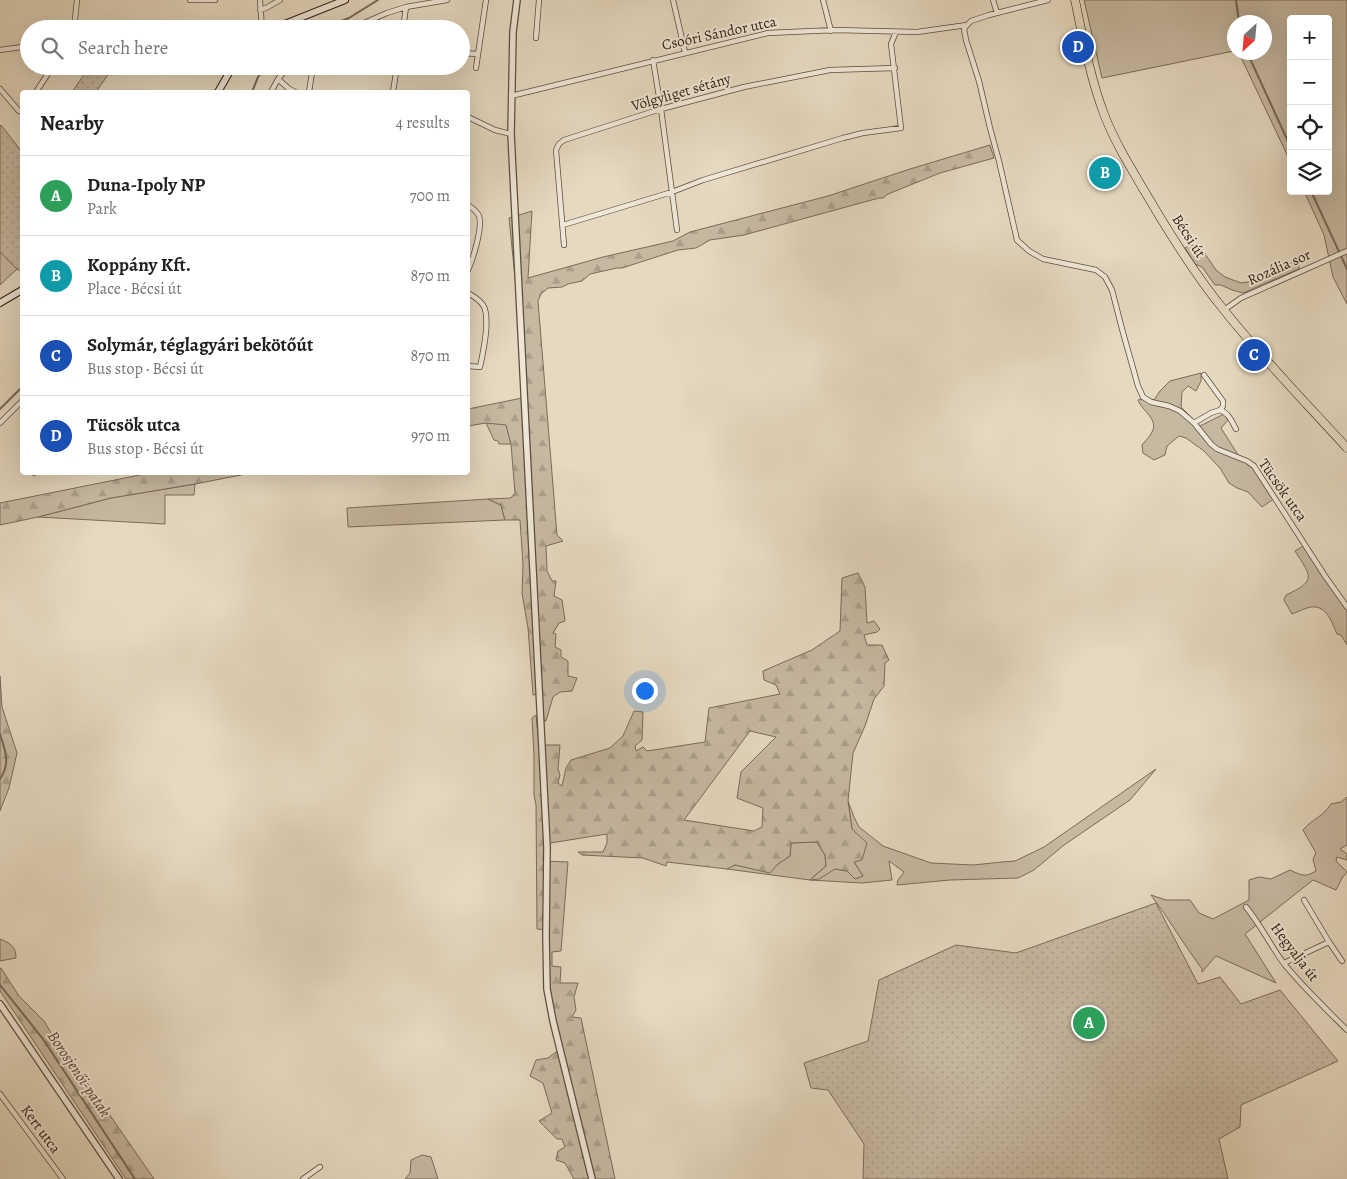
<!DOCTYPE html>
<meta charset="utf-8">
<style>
:root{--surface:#fff;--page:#f2f2f2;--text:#202124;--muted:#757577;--line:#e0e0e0;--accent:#0f766e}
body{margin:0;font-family:Alegreya,serif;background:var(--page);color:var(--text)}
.controls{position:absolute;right:15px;top:15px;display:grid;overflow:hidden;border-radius:5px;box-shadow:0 5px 20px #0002}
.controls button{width:45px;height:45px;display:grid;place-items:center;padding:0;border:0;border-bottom:1px solid var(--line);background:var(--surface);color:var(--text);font:25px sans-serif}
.compass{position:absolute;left:1227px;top:15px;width:45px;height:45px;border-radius:50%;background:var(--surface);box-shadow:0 5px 20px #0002;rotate:206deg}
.you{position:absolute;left:644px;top:690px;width:18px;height:18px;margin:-12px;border:4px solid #fff;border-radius:50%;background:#1a73e8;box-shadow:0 0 0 8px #1a73e833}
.badge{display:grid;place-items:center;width:32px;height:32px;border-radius:50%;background:var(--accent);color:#fff;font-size:16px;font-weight:700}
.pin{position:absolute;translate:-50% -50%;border:2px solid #fff;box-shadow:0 1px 5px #0006}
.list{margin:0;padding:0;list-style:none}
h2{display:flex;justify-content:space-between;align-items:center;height:65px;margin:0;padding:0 20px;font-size:21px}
h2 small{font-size:16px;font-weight:400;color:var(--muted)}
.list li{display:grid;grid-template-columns:32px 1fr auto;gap:15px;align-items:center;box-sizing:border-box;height:80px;padding:0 20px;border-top:1px solid var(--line)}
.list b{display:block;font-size:19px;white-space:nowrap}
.list p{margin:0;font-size:16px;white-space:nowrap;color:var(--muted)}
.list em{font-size:16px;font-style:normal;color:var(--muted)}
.icon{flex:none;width:28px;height:28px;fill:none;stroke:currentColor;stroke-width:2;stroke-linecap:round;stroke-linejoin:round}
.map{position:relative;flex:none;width:1347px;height:1179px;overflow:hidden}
.search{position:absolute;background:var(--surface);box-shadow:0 5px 20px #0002;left:20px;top:20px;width:450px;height:55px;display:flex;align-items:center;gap:12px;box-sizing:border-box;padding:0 18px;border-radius:28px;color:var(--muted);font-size:19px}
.panel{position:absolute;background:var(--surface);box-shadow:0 5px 20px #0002;left:20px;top:90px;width:450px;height:385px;border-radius:5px}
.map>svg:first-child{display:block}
.green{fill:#c6b9a2;stroke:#7a6b59}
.forest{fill:url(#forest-firs);stroke:#7a6b59;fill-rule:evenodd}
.park{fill:url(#park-dots);stroke:#7a6b59}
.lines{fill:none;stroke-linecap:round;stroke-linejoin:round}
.stream{stroke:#776756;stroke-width:2}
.minor-casing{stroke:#5c4c3c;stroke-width:6}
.tertiary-casing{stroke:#5c4c3c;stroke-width:8}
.secondary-casing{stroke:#2e1d10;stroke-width:8}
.primary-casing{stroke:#2e1d10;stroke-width:9}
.minor{stroke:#eee6d6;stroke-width:4.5}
.tertiary{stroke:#eee6d6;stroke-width:5.5}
.secondary{stroke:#eee6d6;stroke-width:6}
.primary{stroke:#e5d9c0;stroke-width:8}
.labels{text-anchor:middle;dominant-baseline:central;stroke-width:4;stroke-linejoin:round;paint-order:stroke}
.street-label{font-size:15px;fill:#2e1d10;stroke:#eee6d6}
.water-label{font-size:16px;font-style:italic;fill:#584839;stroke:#eee6d6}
</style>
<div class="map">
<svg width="1347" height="1179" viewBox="0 0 1347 1179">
<defs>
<pattern id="forest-firs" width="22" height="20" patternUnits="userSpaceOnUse" patternTransform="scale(1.25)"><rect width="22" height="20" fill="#c6b9a2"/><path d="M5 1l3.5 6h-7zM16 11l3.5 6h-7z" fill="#aa9f8a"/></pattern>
<pattern id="park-dots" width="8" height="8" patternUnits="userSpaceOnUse" patternTransform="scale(1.25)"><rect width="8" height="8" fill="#c6b9a2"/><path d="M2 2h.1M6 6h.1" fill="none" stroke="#aa9f8a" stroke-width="1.8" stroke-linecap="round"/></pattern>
</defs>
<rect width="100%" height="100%" fill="#e5d9c0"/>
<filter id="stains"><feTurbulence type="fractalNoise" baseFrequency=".004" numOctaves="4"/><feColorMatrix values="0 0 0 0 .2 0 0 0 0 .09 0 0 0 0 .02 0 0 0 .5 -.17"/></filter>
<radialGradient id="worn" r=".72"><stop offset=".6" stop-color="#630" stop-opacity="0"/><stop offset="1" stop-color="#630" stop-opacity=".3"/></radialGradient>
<path class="green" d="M1084,0h263v304l-14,-27 -9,-42 -20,-44h24v-172h-37v144l-52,-110 25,-1v-30h-30v29l-132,27z
M1189,245l9,1 3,2 15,22 9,7 16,6 13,-2 20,-6 12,-6 9,-10 4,7v3l-56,24 -11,-3 -11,-5h-6l-13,-18 -7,-3 -10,-16z
M0,252l17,17 -17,16z
M1201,373v8l-5,10 -8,-5 -6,6 -1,15 19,19 24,-12 4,6 -7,8 19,30 9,5 10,11 16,24 -13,9 -14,-15 -11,-4 -8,-5 -9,-15 -16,-17 -18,-13 -7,-2 -12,10 -2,9 -11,5 -11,-7 -1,-8c3,-4 8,-8 10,-13 7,-13 -10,-21 -14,-32l7,-2 9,2 6,-9 10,-10z
M486,423l20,1 5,20h-12l-1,-3 -4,-1z
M195,484l-1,11h-29v29l-127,-7 73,-19z
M488,499l13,6 4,15 -157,7 -1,-19z
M1303,546l44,65v34l-6,-10 -4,-1c-5,-11 -10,-29 -26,-27 -6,1 -13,5 -19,7l-8,-14 2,-5c30,-14 26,-18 9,-44z
M1156,769l-26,31 -66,45 -30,25 -16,8 -68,2 -53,5 1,-5 6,-8 -15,-11 3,19 -30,3 -52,-3 -83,-11 8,-4 35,7 8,-8 12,-8 1,-13 26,-1 8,13 1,11 -14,12 23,-9 12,2 16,5 -9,-14 -2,-33 -4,-28 6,16 5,10 24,19 48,17 42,2 29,-3 13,-1 29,-14z
M1347,797v48l-7,4 7,5v6l-10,-3 -1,4 11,11 -5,6 -6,12 -23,-10 -68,54 31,49 -60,-27 -14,16v-3c-18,-24 -33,-50 -51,-74l15,5h24l9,13 14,6 36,-19v-20l10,-3 12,2 19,-9c11,5 15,8 26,1l-3,-12 3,-6 -13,-23c9,-11 20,-13 28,-26l10,-2z
M0,939c10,4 16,7 16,19l-16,3z
M422,1155l9,2 7,22h-33l5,-6 1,-13z"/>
<path class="forest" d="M990,145l4,13 -54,15 -52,21 -5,4h-4l-135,37 -34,5 -14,8 -18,2 -56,18h-5l-27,6 -8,7 -14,3 -6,3 -14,1 -7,6 -3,7 19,234 6,6 -17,5 1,25 5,10h4l-2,15 8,4 3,21 -6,2 -6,10 3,1 -1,13 6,3v7l7,4v15l9,2 -5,13 -12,1 -7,5 -7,24h-3l-2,-27 -8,1 -5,-67 -6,-35 1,-28 -3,-45h-15l-4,-15 -13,-6 23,-1 4,-5 -4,-49 -5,-19 -20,-2 -18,3v-17l59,-12 -18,-179 23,-7 -4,67 75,-21 70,-16 17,-9 138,-36 82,-27z
M150,473h101l-56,11 -84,14 -73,19 -38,8v-22z
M858,573l7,14 2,36 7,-2 6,8 -3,3 -13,3 3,10h15l7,15 -4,3 -1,23 -10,13 -9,27 -12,27 -5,48 4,28 15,14 -5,17 -8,2 9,14 -8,3 -8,-8 -12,-2 -16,10 -9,1 16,-14 -1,-11 -8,-13 -26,1 -1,13 -12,8 -8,9 -35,-8 -8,4 -60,-7 -1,4 -23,-8 -61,-3 -4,-3h25l4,-9v-9l-63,10 -1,17 25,1 -7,89 -9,1v14l9,1 -1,16h18l-4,14 2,13 -4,7 9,1 34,161h-41l-9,-16 -9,-3 2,-9 7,-4 -3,-8h-5l-18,-18 13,-8 -9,-30 -13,-7 6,-16 12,-2 12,-9 -11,-66v-53l-12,-1 -1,-124 -2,-10v-39l-2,-38 4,-3 3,30h21l-2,24 2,6 -2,8 4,3 4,-18 5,-8 39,-12 13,-12 11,-25 9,1 -1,28 -7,6 1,5 7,-4 4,4 58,-9 4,-34 71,-14 -4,-9 -12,-5 -1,-9 49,-21 28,-19 2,-53zM750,731l26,6 -35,35 -4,26 26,10 -1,19 -8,4 -70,-11z
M0,676l2,31 15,46 -8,35 -9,23z
M0,968h1l18,28 25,25 28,47 17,17 65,94h-28l-126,-188z"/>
<path class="park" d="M90,66h24l-18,26h-24z
M1,125l21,27v120l-5,-3 -17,-17v-126z
M1156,903l42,81 22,-7 21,27 39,-14 58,71 -97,44 -1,22 -21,12 9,40h-365l1,-35 -36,-54 -17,-2 -7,-25 64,-22 11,-61 77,-35 60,8z"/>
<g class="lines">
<path class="stream" d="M1236,0l3,22
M296,29l27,-1 26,-10 29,-18
M1247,52l44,96
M252,92l6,-15 8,-11
M1311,191l36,78
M0,409l22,-22
M0,734c5,16 11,29 0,45
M0,985l43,54 92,140"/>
<defs>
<path id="minor" d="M190,0h25
M260,0l2,29
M673,0l12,52
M823,0l8,31
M993,0l4,13
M1048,0l-59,15 -18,6 -4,4 -3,4 2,11 13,41 11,47 9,33 18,79 12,11 14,8 53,11 9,7 7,13 10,39 16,57 5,11 8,5 18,4 11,5 14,12 17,21 6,5 30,12 7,5 71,110 22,31
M260,10l6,-2 14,-8
M74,29l3,-29
M350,29l37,-16 19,-6 41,-7
M403,29l3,-22
M536,38l3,-38
M0,50l29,-4
M461,53l17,1
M653,60l8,49 16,121
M476,68l10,-68
M278,79l10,9 7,4
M0,89l19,22
M36,92l17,-26
M271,92l7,-13 11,-13
M309,92l4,-26
M393,92l4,-26
M511,96l257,-63 67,-3 82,2 50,-7
M468,117l27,13 16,4
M468,205c4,3 9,6 11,11 4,11 -6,43 -11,54
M563,225l109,-33 31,-12 140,-42 20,-5 38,-5 -10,-84 5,-12
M564,245l-8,-95 3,-6 5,-4 97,-31 83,-22 86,-17 65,-2
M468,293c5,3 11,6 15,12 8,12 0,48 -3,62l-12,-1
M1224,310l17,-12 106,-47
M1204,375l19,26v5l-3,4c9,3 12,12 16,19
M0,423l22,-22
M1194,423l17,-10 9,-3
M34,473l1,-1
M1304,900l25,42 13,19
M1246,907c15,18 25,40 39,58 19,23 41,44 62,65
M1284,963l45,-21
M0,1094l63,85
M303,1179l17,-12"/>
<path id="tertiary" d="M517,0l-4,32 -2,102 36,713 -1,89 1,53 6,32 39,158
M0,1004l119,175"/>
<path id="secondary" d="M272,29l73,-29
M218,92l15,-26
M0,303l22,-13"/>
<path id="primary" d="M1075,0c8,38 15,77 29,114 11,29 28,56 44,83 23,39 47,78 76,113 38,48 82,93 123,138"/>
</defs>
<use href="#minor" class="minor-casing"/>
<use href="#tertiary" class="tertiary-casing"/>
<use href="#secondary" class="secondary-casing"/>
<use href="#primary" class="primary-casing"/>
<use href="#minor" class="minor"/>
<use href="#tertiary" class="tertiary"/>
<use href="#secondary" class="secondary"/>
<use href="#primary" class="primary"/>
</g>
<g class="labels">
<g class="street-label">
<text transform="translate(719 33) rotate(-12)">Csoóri Sándor utca</text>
<text transform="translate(681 92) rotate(-16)">Völgyliget sétány</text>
<text transform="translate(1189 236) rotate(57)">Bécsi út</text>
<text transform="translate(1279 267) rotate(-24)">Rozália sor</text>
<text transform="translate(1283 490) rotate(55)">Tücsök utca</text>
<text transform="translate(1295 952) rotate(53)">Hegyalja út</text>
<text transform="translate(41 1129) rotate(54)">Kert utca</text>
</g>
<g class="water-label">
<text transform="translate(79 1074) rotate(56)">Borosjenői-patak</text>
</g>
</g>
<rect width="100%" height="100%" filter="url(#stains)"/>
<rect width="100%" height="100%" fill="url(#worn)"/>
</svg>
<div class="controls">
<button>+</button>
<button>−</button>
<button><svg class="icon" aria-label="locate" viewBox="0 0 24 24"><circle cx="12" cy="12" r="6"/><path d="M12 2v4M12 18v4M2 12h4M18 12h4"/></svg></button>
<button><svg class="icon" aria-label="layers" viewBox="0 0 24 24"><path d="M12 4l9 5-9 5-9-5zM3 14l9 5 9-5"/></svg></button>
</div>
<svg class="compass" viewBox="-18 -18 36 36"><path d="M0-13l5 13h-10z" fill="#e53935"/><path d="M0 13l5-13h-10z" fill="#757577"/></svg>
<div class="you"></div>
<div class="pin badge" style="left:1089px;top:1023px;background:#2e9e5b">A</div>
<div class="pin badge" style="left:1105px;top:173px;background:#0f9aa8">B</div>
<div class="pin badge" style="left:1254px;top:355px;background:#1a4fb4">C</div>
<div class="pin badge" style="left:1078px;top:47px;background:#1a4fb4">D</div>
<div class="search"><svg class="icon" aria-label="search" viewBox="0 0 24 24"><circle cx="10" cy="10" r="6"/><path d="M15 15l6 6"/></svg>Search here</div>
<section class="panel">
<h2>Nearby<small>4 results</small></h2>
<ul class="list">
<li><span class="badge" style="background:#2e9e5b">A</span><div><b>Duna-Ipoly NP</b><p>Park</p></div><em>700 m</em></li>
<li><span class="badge" style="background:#0f9aa8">B</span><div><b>Koppány Kft.</b><p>Place · Bécsi út</p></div><em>870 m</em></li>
<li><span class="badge" style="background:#1a4fb4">C</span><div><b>Solymár, téglagyári bekötőút</b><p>Bus stop · Bécsi út</p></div><em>870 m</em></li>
<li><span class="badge" style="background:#1a4fb4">D</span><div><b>Tücsök utca</b><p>Bus stop · Bécsi út</p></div><em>970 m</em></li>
</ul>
</section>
</div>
